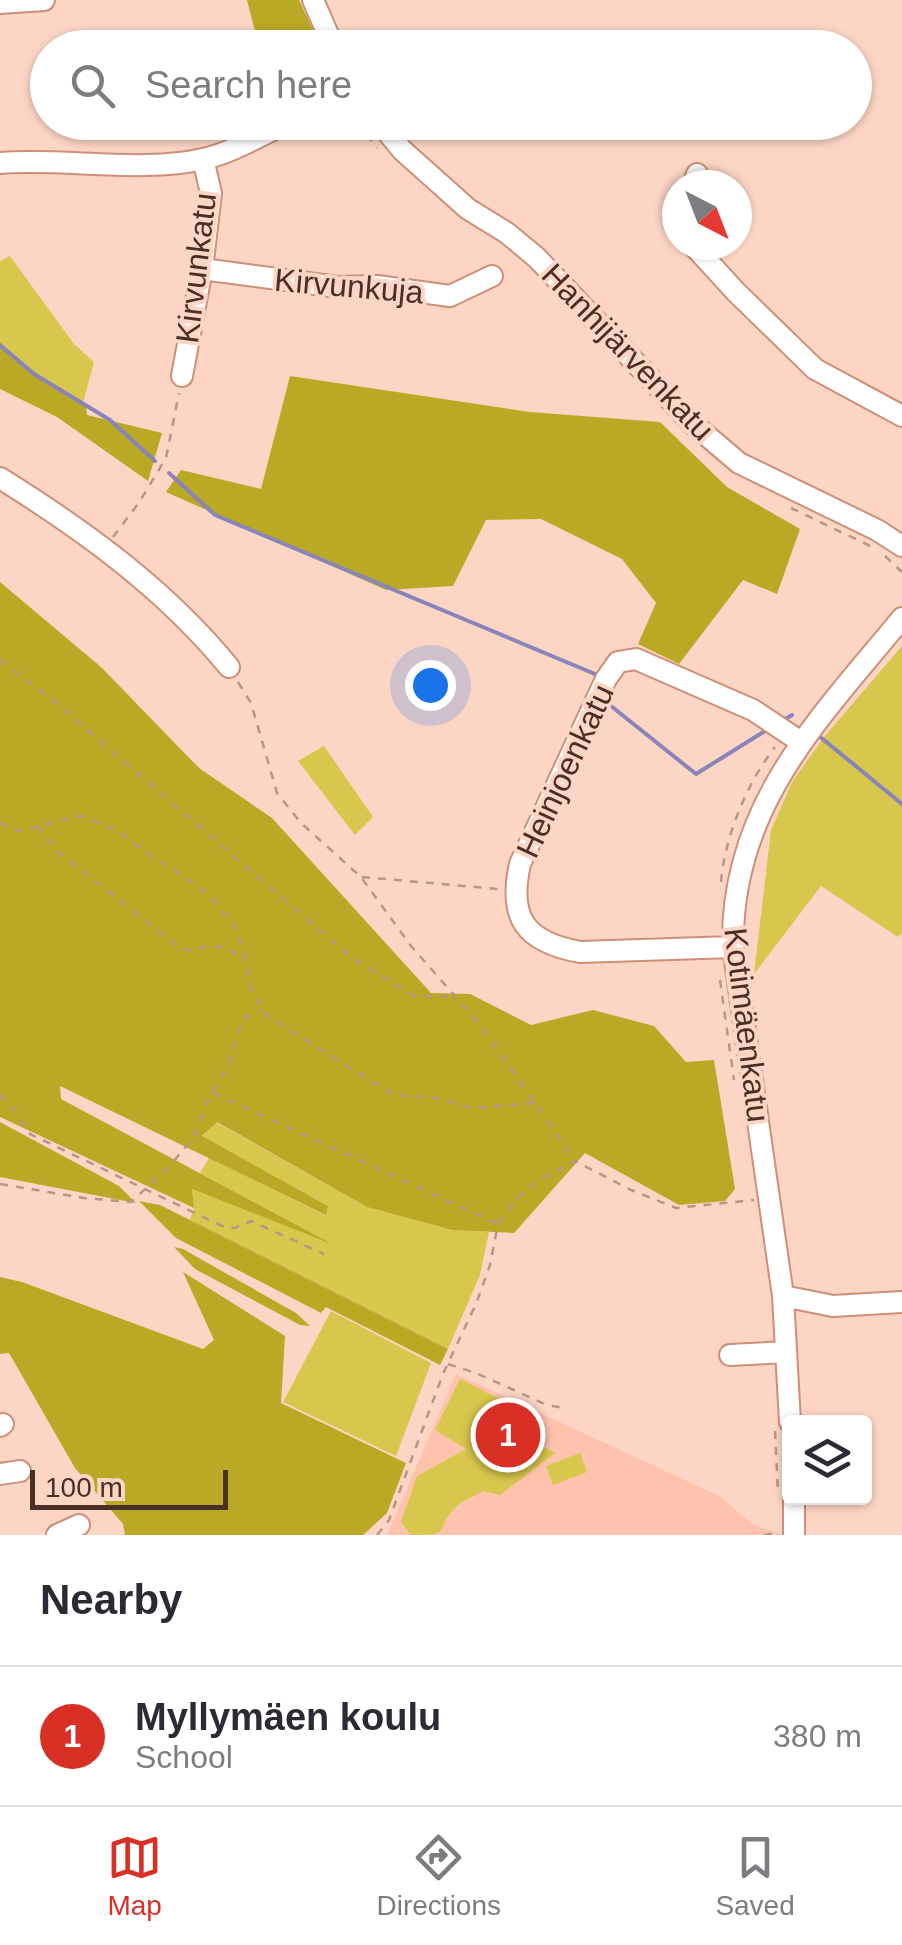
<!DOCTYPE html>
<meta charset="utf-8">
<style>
:root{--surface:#fff;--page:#f7f7f7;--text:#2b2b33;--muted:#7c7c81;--line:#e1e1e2;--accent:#d93025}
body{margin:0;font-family:Helvetica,sans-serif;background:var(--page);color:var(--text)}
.controls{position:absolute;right:30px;bottom:30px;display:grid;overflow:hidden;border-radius:10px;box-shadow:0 2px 8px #0004}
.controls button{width:90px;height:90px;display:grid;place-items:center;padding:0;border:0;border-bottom:2px solid var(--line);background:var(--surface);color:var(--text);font:50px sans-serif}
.compass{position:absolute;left:662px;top:170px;width:90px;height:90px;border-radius:50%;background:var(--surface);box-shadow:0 2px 8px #0004;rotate:138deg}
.scale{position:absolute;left:30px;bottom:25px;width:198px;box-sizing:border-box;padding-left:10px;border:5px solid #492f25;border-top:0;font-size:28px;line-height:35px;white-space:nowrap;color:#492f25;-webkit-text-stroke:8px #fdd5c5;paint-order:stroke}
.you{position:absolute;left:430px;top:685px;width:35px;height:35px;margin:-25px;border:8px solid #fff;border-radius:50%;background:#1a73e8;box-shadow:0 0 0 15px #1a73e833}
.badge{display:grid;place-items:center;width:65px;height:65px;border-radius:50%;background:var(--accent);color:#fff;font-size:32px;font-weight:700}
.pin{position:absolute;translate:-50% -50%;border:5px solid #fff;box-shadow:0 2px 10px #0006}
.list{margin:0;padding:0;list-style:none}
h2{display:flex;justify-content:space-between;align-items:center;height:130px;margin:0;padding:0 40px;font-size:42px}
h2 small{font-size:32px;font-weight:400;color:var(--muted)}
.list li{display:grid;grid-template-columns:65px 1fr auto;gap:30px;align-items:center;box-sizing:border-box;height:140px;padding:0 40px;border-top:2px solid var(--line)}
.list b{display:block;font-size:38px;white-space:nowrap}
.list p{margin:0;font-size:32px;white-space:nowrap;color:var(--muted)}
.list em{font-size:32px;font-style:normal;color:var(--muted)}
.icon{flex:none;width:55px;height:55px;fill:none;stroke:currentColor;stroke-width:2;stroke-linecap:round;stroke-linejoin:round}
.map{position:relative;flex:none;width:902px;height:1535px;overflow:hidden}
.search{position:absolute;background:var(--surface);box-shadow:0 2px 8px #0004;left:30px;right:30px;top:30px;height:110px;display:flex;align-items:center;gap:25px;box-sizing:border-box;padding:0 35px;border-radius:55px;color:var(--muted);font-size:38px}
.sheet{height:270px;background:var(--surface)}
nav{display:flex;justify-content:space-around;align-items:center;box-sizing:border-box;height:140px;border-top:2px solid var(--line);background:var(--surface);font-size:28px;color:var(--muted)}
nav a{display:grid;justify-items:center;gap:5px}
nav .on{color:var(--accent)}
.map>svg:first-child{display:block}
.built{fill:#ffc3ad}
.green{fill:#d8c74d}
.forest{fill:#baa924}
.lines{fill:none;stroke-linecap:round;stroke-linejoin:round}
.stream{stroke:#8984b9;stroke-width:4}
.minor-casing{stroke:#cd8f77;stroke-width:24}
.path{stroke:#b79587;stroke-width:2.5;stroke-dasharray:8 8;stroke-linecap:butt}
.minor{stroke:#fff;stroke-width:20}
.labels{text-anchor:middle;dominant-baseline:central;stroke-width:8;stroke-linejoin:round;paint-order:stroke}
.street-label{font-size:32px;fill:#492f25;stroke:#fdd5c5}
</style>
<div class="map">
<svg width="902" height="1535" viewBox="0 0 902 1535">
<rect width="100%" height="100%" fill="#fdd5c5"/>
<path class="built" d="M456,1374l263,122 35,29 30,10h-397z"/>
<path class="green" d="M10,256l64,88 20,18 -11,41 -49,-29 -34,-29v-84z
M902,646v287l-4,4 -77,-51 -67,88 17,-144 21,-48 32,-45z
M324,746l49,71 -18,18 -57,-74z
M216,1122l151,85 85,23 37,2 -9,43 -32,74 -258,-129 4,-12 -2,-19 129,50 -121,-66 9,-15 116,57 3,-9 -126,-69z
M331,1311l100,52 -35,93 -113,-54z
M460,1379l66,33 -9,22 38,19 -55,42 -17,-4c-8,5 -22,10 -28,17 -22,23 0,27 -44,27l-10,-13 16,-46 49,-27 -31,-19z
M580,1453l7,19 -34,13 -7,-19z"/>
<path class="forest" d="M247,0h52l22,47h-62z
M0,345l34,29 52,31 1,10 75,18 -14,48 -91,-64 -57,-28z
M290,376l240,36 130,10 67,65 73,42 -23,65 -34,-14 -64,84 -41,-20 18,-41 -34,-44 -81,-40 -55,1 -33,66 -67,4 -220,-98 15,-22 80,19z
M0,582l101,85 98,101 73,50 159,175 39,1 61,31 62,-15 61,16 32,36 28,-2 21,129 -10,12 -46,4 -94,-52 -71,80 -62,-3 -85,-23 -150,-85 -15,14 126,70 -2,9 -266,-129 1,13 271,145 -140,-55 2,19 -194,-91z
M0,1122l119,64 17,17 -136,-26z
M139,1201l21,4 288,144 -8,16 -114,-58 -5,6 -145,-75z
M174,1247l9,2 113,64 14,13 -10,-1 -105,-56z
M183,1272l102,64 -4,67 125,60 -19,50 -24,22h-238l-2,-11 -48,-56 -66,-115 -9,1v-77l22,5 181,67 11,-9z"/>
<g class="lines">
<path class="stream" d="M0,345l34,29 76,46 45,41
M169,473l46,42 380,159 1,3
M606,702l90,72 69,-43
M785,719l7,-4
M819,736l83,68"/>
<defs>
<path id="minor" d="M313,0l21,48
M0,3l44,-3
M379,122l23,28 66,59 39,24 30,25 155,165 47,40 138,67 25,16
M0,163c63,-5 144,10 203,-4 29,-6 58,-24 86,-37
M693,185l4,-11
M693,245l43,47 79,77 87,47
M202,269l136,18 39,-1 73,10 42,-20
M182,376l20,-107 9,-76 -8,-34
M0,478c85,53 165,111 229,189
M733,947l-153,5c-55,-10 -72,-34 -60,-88l86,-185 12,-17 18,-3 117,51 48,32
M783,1296l50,10 69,-4
M730,1355l56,-3
M790,1422l-7,-126 -50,-349c-3,-140 86,-228 169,-329
M0,1426l3,-2
M0,1474l20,-3
M794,1498v37
M57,1535l22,-10"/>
</defs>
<use href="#minor" class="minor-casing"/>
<path class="path" d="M357,122l20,26
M791,508l79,38
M113,537l25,-33 28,-46 13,-65
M885,556l17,16
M0,660l56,43 296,255 62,38h40
M238,682l13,21 26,90 24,30 60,54 50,69 66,75 97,138
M0,823l19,8 62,-15 37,15 34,26 29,17 29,22 27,33 15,61 15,26 127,79 42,3 35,10 64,-5
M37,826l21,26 118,93 14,6c19,-7 40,-7 53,10
M362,877l136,12
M721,882c4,-46 26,-99 54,-135
M720,980l14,100
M213,1093l283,130
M0,1095l11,10 19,29 192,92 13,2 16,-7 73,33
M0,1184l84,14 47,4 37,-34 25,-30 19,-46 15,-24 16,-49 18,-9
M448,1364l28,9 71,32 16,3
M775,1431l3,62
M377,1535l12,-15 54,-146 33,-70 14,-39 8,-41 23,-30 17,-14 37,-19 56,29 45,18 78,-8
M764,1535l13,-2"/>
<use href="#minor" class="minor"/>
</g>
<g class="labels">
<g class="street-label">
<text transform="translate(196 268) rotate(-83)">Kirvunkatu</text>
<text transform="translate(349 286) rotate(5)">Kirvunkuja</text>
<text transform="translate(628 352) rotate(46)">Hanhijärvenkatu</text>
<text transform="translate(565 771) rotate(-65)">Heinjoenkatu</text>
<text transform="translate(747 1025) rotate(83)">Kotimäenkatu</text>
</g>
</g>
</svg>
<div class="controls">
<button><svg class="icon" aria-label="layers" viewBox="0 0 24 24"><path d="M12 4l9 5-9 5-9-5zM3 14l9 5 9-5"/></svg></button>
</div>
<svg class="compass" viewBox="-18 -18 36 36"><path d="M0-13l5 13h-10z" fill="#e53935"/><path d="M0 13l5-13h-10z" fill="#7c7c81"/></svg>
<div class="scale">100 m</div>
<div class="you"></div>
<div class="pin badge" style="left:508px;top:1435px">1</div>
<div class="search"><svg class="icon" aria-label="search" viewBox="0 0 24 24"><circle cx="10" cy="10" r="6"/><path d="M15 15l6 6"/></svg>Search here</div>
</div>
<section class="sheet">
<h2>Nearby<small></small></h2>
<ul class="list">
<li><span class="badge">1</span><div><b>Myllymäen koulu</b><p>School</p></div><em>380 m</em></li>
</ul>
</section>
<nav>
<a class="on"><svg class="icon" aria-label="map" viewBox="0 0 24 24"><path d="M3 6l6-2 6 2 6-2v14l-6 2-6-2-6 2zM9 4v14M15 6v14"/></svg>Map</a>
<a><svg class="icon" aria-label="directions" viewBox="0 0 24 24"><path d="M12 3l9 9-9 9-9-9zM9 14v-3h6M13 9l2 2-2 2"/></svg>Directions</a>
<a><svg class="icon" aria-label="saved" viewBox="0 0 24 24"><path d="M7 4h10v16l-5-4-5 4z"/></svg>Saved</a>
</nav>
